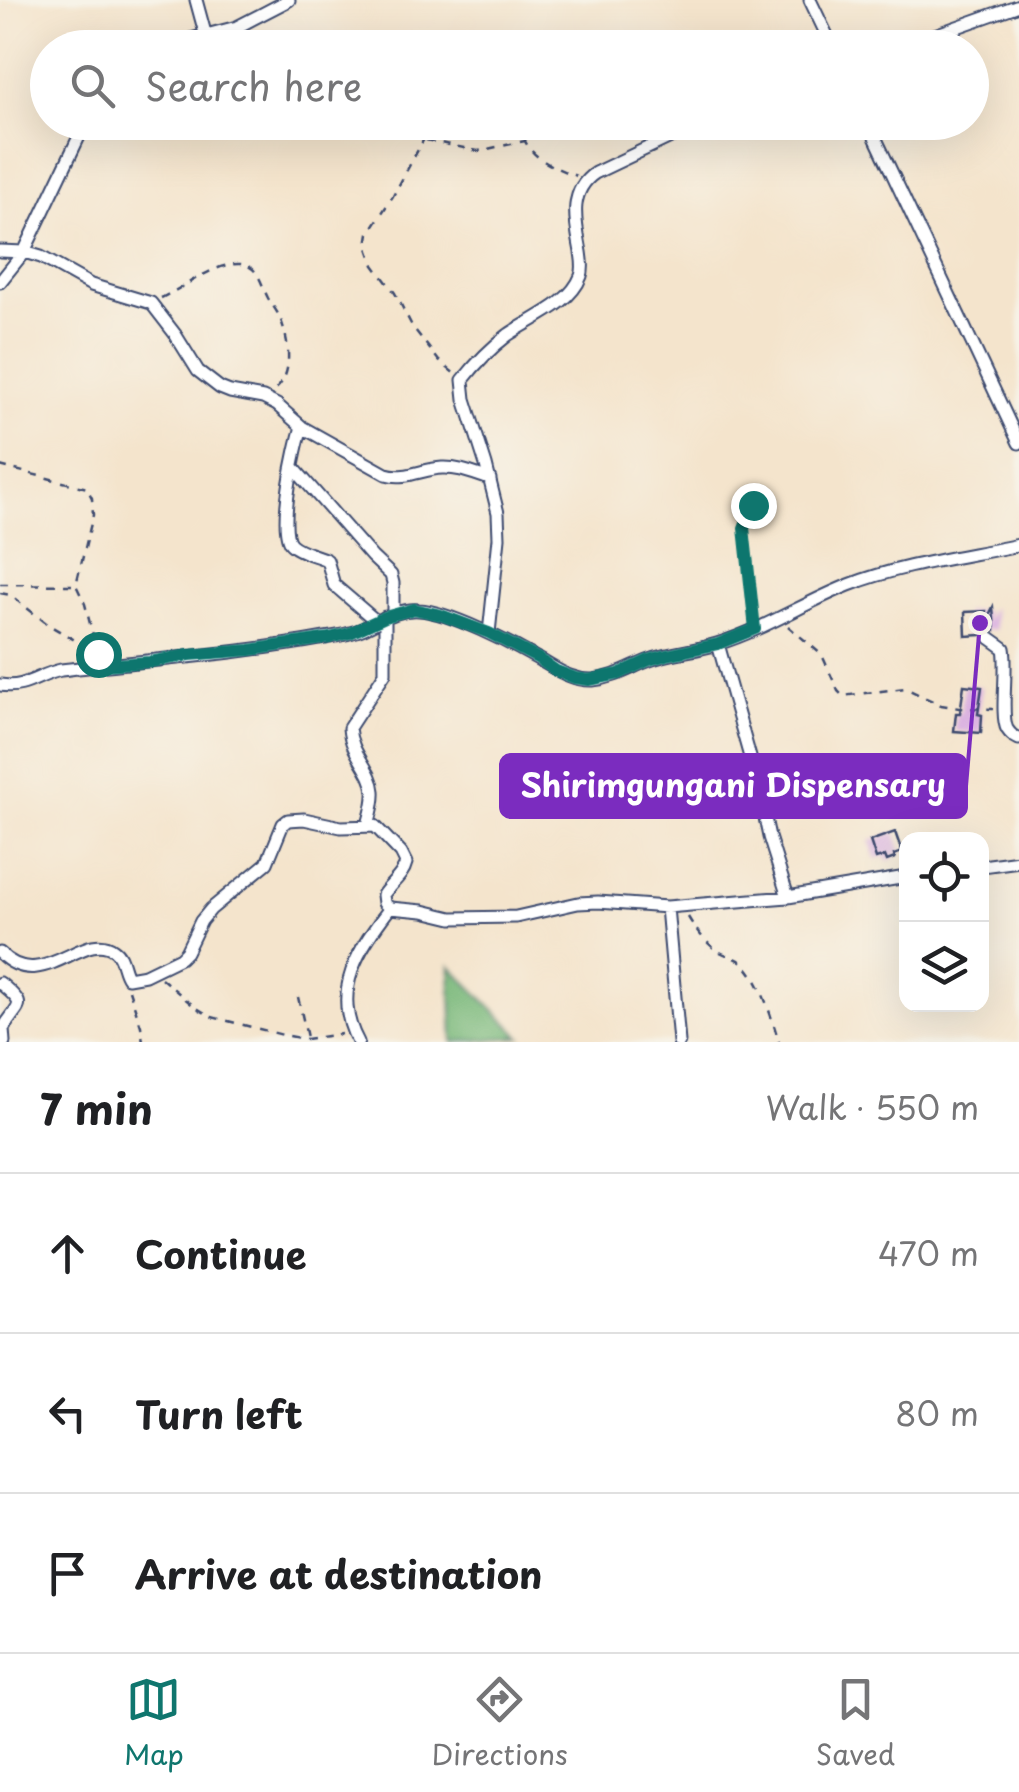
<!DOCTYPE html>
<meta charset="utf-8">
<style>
:root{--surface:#fff;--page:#f6f6f6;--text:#202124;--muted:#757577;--line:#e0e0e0;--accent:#0f766e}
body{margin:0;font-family:"Playpen Sans",sans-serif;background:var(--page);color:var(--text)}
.controls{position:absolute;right:30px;bottom:30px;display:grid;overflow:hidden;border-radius:20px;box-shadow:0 10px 40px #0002}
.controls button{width:90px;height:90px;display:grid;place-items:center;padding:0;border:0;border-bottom:2px solid var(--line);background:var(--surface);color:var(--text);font:50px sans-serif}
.stop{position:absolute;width:30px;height:30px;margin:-22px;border:8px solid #0f766e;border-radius:50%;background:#fff}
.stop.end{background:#0f766e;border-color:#fff;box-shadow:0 2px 10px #0008}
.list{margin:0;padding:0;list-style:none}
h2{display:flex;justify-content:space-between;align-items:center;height:130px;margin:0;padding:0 40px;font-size:42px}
h2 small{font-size:32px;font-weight:400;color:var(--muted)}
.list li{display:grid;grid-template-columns:65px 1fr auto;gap:30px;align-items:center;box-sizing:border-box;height:160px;padding:0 40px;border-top:2px solid var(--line)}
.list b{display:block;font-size:38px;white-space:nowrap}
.list em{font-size:32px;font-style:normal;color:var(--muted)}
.icon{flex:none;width:55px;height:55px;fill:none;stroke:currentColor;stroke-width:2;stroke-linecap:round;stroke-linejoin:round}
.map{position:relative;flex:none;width:1019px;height:1042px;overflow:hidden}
.search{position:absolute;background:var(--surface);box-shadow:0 10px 40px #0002;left:30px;right:30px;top:30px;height:110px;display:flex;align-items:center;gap:25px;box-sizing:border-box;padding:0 35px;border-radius:55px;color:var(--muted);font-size:38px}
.sheet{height:610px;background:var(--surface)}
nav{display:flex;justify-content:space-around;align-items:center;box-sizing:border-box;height:140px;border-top:2px solid var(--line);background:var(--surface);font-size:28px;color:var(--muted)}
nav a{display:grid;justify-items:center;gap:5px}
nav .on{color:var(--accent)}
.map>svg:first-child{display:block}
.forest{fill:#78b879;stroke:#4a746c;stroke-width:2.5}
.building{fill:#d8ace0}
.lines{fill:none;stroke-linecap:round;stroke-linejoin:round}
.minor-casing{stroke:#3c4a6e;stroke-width:15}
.path{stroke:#3c4a6e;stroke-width:2.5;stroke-dasharray:8 8;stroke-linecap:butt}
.minor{stroke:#fff;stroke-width:11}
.route{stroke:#0f766e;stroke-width:12}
.leader{fill:none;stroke:#7b2cbf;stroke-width:4}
.callout-dot{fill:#7b2cbf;stroke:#f7f3e8;stroke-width:4}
.callout{fill:#7b2cbf;stroke:#7b2cbf;stroke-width:4}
.callout-label{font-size:32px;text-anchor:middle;font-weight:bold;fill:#fff}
</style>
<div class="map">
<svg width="1019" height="1042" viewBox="0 0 1019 1042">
<rect width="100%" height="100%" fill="#f7f3e8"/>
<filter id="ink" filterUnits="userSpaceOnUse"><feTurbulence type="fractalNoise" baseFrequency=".01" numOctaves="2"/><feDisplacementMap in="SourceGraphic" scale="20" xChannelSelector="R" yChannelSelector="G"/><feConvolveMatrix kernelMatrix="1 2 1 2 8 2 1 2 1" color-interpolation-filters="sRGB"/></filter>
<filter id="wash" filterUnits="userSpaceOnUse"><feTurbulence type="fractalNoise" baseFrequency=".0048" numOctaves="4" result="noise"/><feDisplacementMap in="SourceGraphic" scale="40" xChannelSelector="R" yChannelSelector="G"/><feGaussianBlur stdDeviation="2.25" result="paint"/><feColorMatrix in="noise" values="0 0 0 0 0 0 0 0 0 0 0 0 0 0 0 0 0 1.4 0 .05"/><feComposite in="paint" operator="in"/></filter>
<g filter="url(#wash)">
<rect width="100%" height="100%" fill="#f4e4cc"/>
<path class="forest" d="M450,966l71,71 -68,5z"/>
<g id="blocks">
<path class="building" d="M993,607l2,23 -8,-1 -6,6 -15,1 -1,-24 21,-1 -2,14z
M964,685l18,2 -4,27 4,1 -1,18 -27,-2 2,-18h4z
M895,832l7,20 -8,3 1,3 -8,3 -2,-5 -9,3 -6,-18z"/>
</g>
</g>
<g filter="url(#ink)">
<use href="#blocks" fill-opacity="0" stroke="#3c4a6e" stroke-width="2.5"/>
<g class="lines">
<defs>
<path id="minor" d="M196,0l9,33
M810,0l23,48
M237,27l8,21
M156,48l81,-21 52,-27
M549,48c21,-6 42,-11 62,0
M898,48l121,-43
M868,122l151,321
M0,251l24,1 17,5 50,28 60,18 24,31 23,37 22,17 10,4 33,6 14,7 25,22 84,47c20,6 36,-5 56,-6 16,-1 32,6 48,11
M0,282l24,-30 62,-130
M302,427c-6,18 -25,103 -11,117 8,8 25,11 36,16l7,25 42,36
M293,467l79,90 19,18 2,8v31
M489,633l10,-95 -1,-25 -12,-48 -21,-66 -2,-19c14,-18 28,-32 45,-45 24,-17 62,-30 73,-59 3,-8 1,-16 0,-24 -5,-28 -14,-60 14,-79l107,-51
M990,638l14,10c4,20 -4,67 3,81 4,6 6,7 12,10
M718,644l41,145 10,48 19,60
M0,685c27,4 37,-10 61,-15 88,-10 177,-16 264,-32 13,-2 26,-4 37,-9 18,-8 36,-21 57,-19 31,2 91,33 119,49 19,10 33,22 55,21 22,-2 38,-13 57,-20 22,-8 45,-9 67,-16 46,-14 87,-41 132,-59 54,-21 113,-28 170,-40
M368,825c3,-11 7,-23 6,-34 -2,-22 -23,-36 -25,-63l36,-55v-56
M982,866l37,-5
M667,907l12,135
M0,953c42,43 84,-26 114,-3 9,6 8,20 14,28l17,-3 35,-17 6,-6 15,-31 10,-12 56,-46 16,-39 5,-4 16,-1 37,8 34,-1 26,27 5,10c-3,13 -16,21 -23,32l1,8 6,5 33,3 29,7 64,-1 62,-14 20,-1 69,5 121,-10 118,-20
M0,983c30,25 18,20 3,46l1,13
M358,1042c-28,-51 1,-94 32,-134"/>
</defs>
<use href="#minor" class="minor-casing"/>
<path class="path" d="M433,122l-40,74 -24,37 -2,12 7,20 21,28 17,33 27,35 16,13
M531,122l-6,19c10,20 31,27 51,35
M426,140l52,11 47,-10
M161,298c24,-11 53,-35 79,-34 19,1 21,21 28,34 4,7 9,13 12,20 9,21 15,59 -7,73
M0,466l87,22 5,10 1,17 -17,70 9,19 13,51
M753,505l-9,22 10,90
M0,584l73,1
M0,593l10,2 39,30 48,28
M788,626l34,29 16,36 5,5 62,-8 36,17 18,3 34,1
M688,917c7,12 20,29 32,35 7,4 16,5 22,10 19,17 30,57 37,80
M161,978l34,29 17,10 71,18 23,4 35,-5
M129,990l12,36 2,16
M298,997l10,45"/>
<use href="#minor" class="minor"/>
</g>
</g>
<g class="lines" filter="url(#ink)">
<path class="route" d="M98,654l4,11 48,-3 39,-7 61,-5 80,-12 20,-5 35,-16 29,-8 27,6 48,18 50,26 17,12 19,7 14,2 30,-6 30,-14 18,-5 51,-11 37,-15 -11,-101 9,-23"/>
</g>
<path class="leader" d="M980 623L966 786"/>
<circle class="callout-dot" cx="980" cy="623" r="10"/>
<rect class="callout" x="501" y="755" width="465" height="62" rx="10"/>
<g class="callout-label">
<text x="733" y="797">Shirimgungani Dispensary</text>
</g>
</svg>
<div class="controls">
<button><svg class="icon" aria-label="locate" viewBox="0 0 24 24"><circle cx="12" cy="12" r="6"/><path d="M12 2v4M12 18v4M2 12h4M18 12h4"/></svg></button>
<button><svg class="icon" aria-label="layers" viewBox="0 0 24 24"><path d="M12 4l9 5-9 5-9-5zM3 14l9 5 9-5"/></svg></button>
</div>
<div class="stop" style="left:98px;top:654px"></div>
<div class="stop end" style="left:753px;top:505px"></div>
<div class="search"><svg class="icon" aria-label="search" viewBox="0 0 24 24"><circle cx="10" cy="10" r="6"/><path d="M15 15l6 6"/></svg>Search here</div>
</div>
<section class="sheet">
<h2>7 min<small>Walk · 550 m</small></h2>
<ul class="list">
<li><svg class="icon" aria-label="ahead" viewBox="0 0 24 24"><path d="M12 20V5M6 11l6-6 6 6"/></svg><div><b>Continue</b></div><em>470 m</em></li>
<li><svg class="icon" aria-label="left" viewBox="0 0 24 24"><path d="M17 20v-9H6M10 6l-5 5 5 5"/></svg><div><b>Turn left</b></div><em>80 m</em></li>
<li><svg class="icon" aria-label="arrive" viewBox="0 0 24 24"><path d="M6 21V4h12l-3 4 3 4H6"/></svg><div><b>Arrive at destination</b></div></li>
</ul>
</section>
<nav>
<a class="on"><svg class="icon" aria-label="map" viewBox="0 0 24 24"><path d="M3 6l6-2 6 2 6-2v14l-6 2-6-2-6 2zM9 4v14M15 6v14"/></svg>Map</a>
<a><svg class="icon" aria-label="directions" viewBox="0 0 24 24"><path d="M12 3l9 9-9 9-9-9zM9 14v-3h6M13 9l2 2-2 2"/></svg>Directions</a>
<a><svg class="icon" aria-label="saved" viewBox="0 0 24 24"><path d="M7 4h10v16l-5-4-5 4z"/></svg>Saved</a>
</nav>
